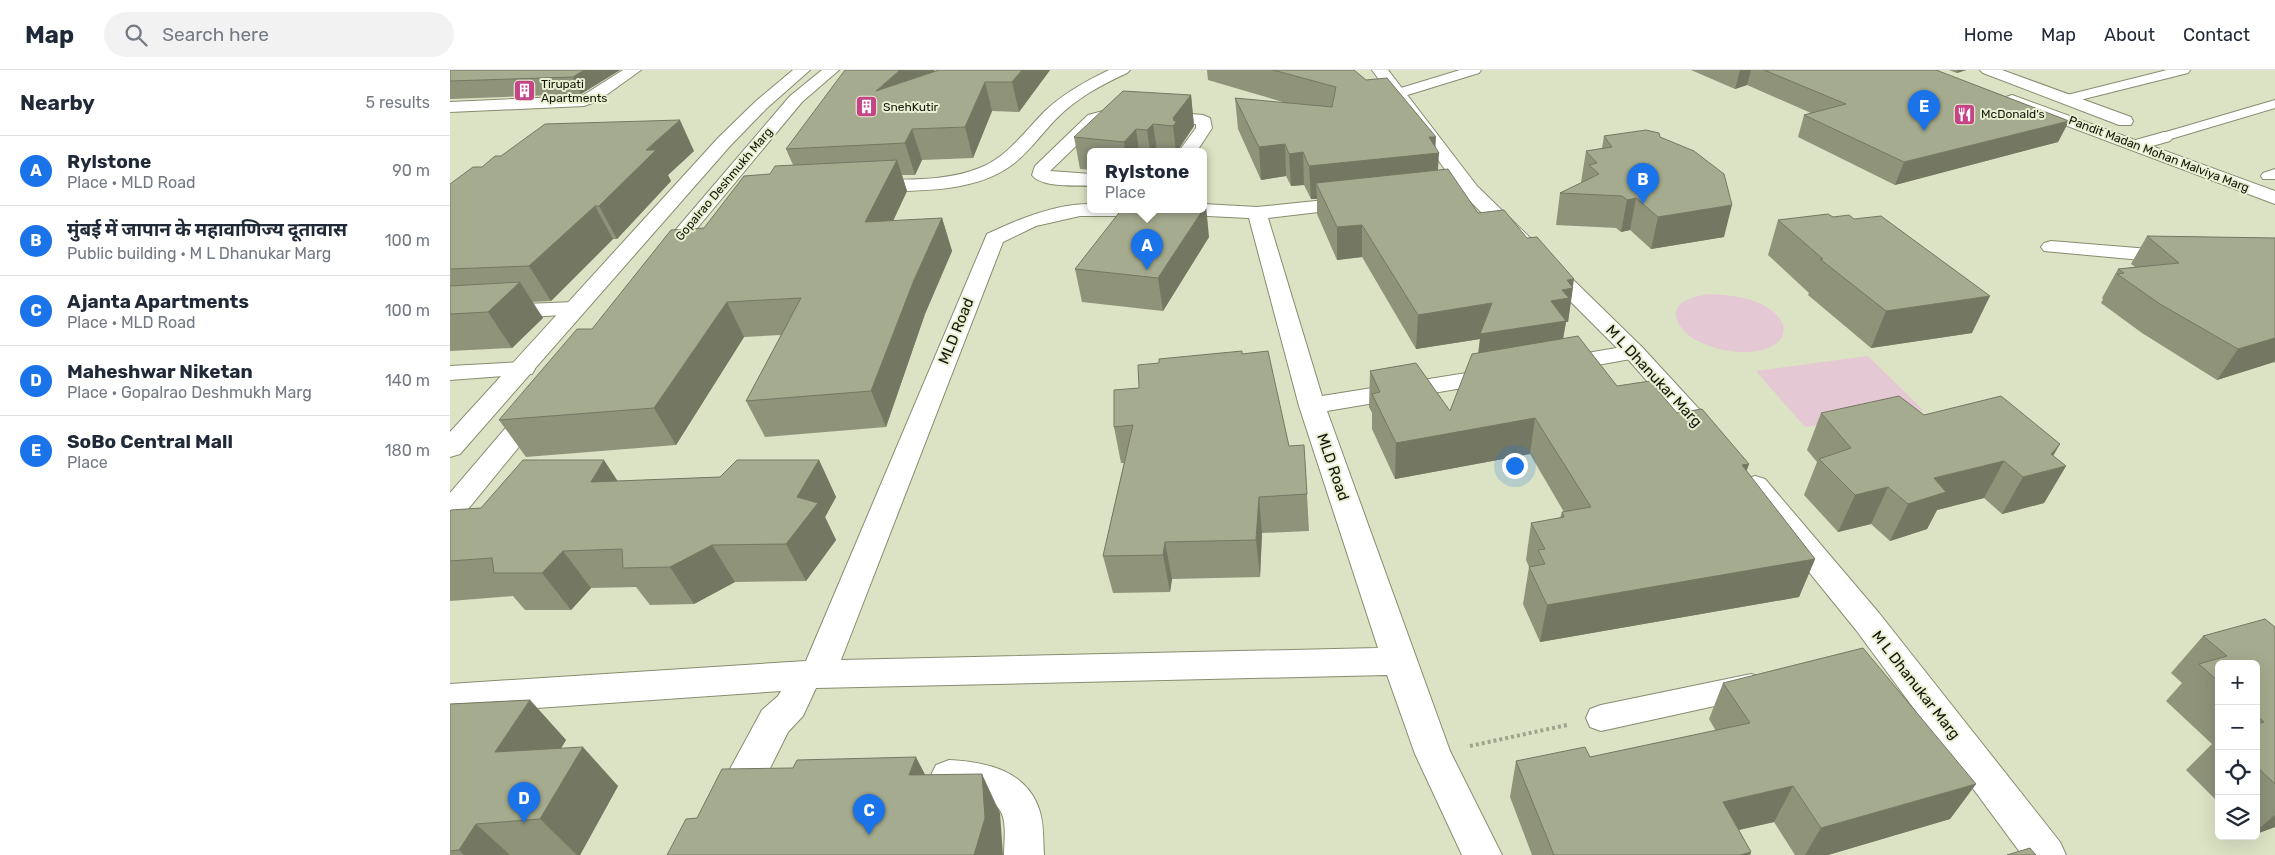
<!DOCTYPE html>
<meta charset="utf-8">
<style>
:root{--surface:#fff;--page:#f2f2f3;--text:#1f2937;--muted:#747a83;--line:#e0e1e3;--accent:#1a73e8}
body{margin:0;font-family:Rubik,"Noto Sans Devanagari",sans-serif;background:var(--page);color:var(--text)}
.controls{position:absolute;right:15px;bottom:15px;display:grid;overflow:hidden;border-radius:8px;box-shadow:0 5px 20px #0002}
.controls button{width:45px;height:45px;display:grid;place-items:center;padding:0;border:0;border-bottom:1px solid var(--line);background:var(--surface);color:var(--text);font:25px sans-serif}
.you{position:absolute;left:1064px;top:395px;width:18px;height:18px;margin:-12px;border:4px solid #fff;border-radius:50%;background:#1a73e8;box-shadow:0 0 0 8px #1a73e833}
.badge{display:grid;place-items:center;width:32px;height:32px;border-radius:50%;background:var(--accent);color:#fff;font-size:16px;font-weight:700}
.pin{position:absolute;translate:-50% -41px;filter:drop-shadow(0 1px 2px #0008)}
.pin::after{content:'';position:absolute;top:26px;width:18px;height:15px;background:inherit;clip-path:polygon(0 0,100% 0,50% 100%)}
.popup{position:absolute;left:637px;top:78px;width:120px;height:65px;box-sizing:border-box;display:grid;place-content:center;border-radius:8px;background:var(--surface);filter:drop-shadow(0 1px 4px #0005);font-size:16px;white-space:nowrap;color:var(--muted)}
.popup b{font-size:19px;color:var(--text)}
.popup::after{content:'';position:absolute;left:50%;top:100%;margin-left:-10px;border:10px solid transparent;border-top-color:var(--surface)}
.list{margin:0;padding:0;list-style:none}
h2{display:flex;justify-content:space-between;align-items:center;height:65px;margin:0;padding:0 20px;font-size:21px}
h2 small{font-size:16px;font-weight:400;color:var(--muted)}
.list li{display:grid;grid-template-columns:32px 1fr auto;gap:15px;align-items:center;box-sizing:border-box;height:70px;padding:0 20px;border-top:1px solid var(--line)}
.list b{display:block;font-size:19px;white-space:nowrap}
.list p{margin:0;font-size:16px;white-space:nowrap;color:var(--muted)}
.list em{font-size:16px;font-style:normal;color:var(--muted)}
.icon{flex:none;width:28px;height:28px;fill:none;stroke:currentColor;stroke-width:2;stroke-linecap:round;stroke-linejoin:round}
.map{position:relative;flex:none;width:1825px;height:785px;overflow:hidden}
header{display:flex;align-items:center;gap:30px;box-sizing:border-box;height:70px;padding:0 25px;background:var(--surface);border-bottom:1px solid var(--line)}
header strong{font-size:24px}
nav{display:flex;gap:28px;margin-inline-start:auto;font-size:18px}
.search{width:350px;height:45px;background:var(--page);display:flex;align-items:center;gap:12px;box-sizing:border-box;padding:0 18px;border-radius:28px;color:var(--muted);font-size:19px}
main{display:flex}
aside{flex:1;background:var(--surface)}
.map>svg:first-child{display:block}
.green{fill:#e4c8d3}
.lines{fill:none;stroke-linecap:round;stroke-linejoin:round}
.service-casing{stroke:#878c70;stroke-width:2}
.minor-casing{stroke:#878c70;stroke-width:2}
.tertiary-casing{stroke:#878c70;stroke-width:2}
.primary-casing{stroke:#878c70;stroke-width:2}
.path{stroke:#9ea48b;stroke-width:4;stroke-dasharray:3 3;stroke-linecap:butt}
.service{fill:#fff;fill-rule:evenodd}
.minor{fill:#fff;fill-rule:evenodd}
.tertiary{fill:#fff;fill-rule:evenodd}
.primary{fill:#fff;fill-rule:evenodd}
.wall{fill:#8e937a}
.shaded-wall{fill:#747863}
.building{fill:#a5ab8e;stroke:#747863}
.labels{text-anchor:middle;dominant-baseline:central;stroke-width:4;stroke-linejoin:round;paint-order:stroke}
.far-poi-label{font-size:12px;fill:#14160b;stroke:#e9f0d1;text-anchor:start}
.far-street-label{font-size:12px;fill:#14160b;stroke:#e9f0d1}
.street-label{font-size:15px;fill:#14160b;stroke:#e9f0d1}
</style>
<header>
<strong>Map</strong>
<div class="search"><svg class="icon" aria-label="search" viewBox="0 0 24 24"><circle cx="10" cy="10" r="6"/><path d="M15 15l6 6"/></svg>Search here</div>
<nav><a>Home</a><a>Map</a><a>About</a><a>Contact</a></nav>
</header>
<main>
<aside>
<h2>Nearby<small>5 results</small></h2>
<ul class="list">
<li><span class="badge">A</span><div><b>Rylstone</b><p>Place · MLD Road</p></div><em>90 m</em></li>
<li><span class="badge">B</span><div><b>मुंबई में जापान के महावाणिज्य दूतावास</b><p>Public building · M L Dhanukar Marg</p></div><em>100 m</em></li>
<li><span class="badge">C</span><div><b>Ajanta Apartments</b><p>Place · MLD Road</p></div><em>100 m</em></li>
<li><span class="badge">D</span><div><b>Maheshwar Niketan</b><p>Place · Gopalrao Deshmukh Marg</p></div><em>140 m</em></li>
<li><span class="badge">E</span><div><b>SoBo Central Mall</b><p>Place</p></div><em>180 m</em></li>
</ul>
</aside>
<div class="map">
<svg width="1825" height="785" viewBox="0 0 1825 785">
<rect width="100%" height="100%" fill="#dce3c4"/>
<path class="green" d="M1258,224c18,1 36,2 53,10 37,19 26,46 -13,48 -18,1 -37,-4 -52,-12 -13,-7 -30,-26 -13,-38 8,-5 17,-6 25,-8z
M1418,286l55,54 -118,17 -49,-56z"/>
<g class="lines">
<defs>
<path id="service" d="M1010,0h21l-2,3 -78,24h-10l-2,-3 2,-3z
M1717,0h23l-2,3 -120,30 -7,-4 2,-3z
M1825,30v8l-111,33 -7,-4 2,-3z
M1825,99v10h-12l-2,-3 2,-3z
M1301,604l11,3 4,9 -4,9 -11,3 -150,33 -11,-4 -4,-9 4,-9 11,-4z"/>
<path id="minor" d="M173,0h18l-43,31 -14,5 -134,6v-10l132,-6z
M653,41l6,1 2,4 -2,4 -9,3 -50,48 41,3v12c-15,-1 -50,2 -59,-11l3,-9 53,-51z
M705,41l48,4 7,3 2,10 -15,23h-18l17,-23v-4l-47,-4 -2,-4 2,-4z
M1714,62l6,1 3,4 -3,4 -32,9 -6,-1 -3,-4 3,-4z
M904,127l7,2 3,4 -3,4 -93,11 54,178 176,-28 9,2 3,5 -3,5 -9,2 -171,29 123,340 52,104h-40l-47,-101 -28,-79 -571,13 -13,28 -15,16 -61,123h-40l43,-86 32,-59 16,-14 3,-5 -331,23v-30l356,-23 181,-427c32,-15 67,-30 104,-30v5h112v-5l54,3zM630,146h128l41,2 50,188 79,242 -537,12 162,-418 33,-16z
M1601,171l123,10 7,2 3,4 -3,4 -7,2 -130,-12 -3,-4 3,-4z
M124,232l8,2 3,5 -3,5 -132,7v-14z
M1184,275l8,2 4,5 -4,5 -84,15 -9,-2 -3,-5 3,-5 9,-2z
M73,292l9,2 3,5 -3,5 -82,6v-14z
M499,690c39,2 79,11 91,52 4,14 3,29 4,43h-40c0,-12 3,-32 -3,-43 -9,-20 -47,-17 -65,-23l-6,-12 6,-12z"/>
<path id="tertiary" d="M659,0h21l-3,3c-26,12 -50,25 -70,45 -16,16 -29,36 -48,49 -39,27 -96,23 -141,25l-7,-2 -2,-4 2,-4 7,-2c37,-1 79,2 114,-13 26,-11 43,-36 63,-56 19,-18 41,-30 64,-41z
M922,0h16l89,116 165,161 80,87 4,6 -4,6 -9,3 -9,-3 -78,-89 -163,-163z
M1305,406l10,3 114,134 181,229 6,13h-44l-166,-225 -111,-137 -4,-7 4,-7z"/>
<path id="primary" d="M343,0h17l-43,38 -37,38 -270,308 -10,3v-25l268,-294 38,-37z
M372,0h17l-37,32 -133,160 -7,2 -7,-2 -4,-4 4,-4 135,-158z
M1530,0h22l129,47 2,4 -2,4h-12l-136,-52z
M1562,25l263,96v13l-269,-101 -2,-3 2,-3z
M85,332l9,2 4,6 -4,6 -84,103 -10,3v-29l76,-89z"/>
</defs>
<use href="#service" class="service-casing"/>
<use href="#minor" class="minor-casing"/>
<use href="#tertiary" class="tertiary-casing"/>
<use href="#primary" class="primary-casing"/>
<path class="path" d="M1020,676l97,-21"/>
<use href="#service" class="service"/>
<use href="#minor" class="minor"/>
<use href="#tertiary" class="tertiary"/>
<use href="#primary" class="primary"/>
</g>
<path class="wall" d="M0,0h170l-39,24 -131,5z
M484,0l1,1 4,-1h111l-31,42 -27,-1 -19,47 -51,2 -7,15h-13l5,16 -14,30 49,-3 10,33 -27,63 -39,113 -121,10 -19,-36 35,-66 -37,2 -68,108 -150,12 -27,-37 93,-91 112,-101 66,-54 23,-9 -7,-16z
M757,0h147l81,77 3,23 40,43 49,25 46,49 -5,35h-2l-3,17 54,47 60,27 72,51 -3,7 69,88 -16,38 -259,45 -17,-38 6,-37 -3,-7 5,-37 29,-5 2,-6h2l-34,-58 -135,25 -23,-50v-16l-3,-6 1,-36 80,40 28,-58 2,-14 -64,10 -54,-92 -25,3 -20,-46v-15h-6l-7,-14 -13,1 -5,-10 -25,4 -23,-51 -3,-31 51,5 -78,-23z
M1241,0h248l-1,1 131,50 -11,21 -163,43 -97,-48 6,-22 7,-2 -64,-28 -12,4z
M1499,0h17l-9,3z
M741,25l3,31 -14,21v4h-89v19l-11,-1 -6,-32z
M1154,66l56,1 64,100 -73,12 -21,-19 -9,2 -5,-4 -60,-3 4,-32 22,-10 -1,-1 5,-31 16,-3z
M244,81l-26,24 3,6 -54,58h-4l-62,62 -19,1 11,16 -31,30 -62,3v-167z
M1383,147l21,2 118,114 -101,15 -63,-53 1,-2 -41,-38 10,-35z
M1697,166l128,2v125l-1,-1 -57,18 -75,-47 -41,-30 2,-4 -1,-1 16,-29 17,-2 -4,-3z
M759,167l-46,74 -81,-9 -7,-33z
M792,284l47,92 18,48 2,37 -47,2 -2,44 -88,2 -2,13 -57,1 -10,-37 21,-93h-3l-7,-36 25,-39z
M1371,343l103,2 129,41 13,10 -22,37 -42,11 -18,-16 -47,12 -10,19 -37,12 -19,-17 -33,8 -34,-37 13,-33 -10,-12z
M369,390l17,37 -11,20 11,23 -30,41 -71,1 -41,22 -44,1 -14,-18 -45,1 -20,22h-46l-12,-14 -63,5v-90l31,-3 136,-27 103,-4z
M1825,557v200l-19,7v-170h-37v139l-33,-33 26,-26 -46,-43 16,-18 -11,-10 32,-37z
M1273,613l253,101 -26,35 -122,36h-33l-21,-33 -35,8 12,22 -1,3h-218l-22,-58 6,-36 74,-4 126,-26 -7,-12z
M80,630l36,40 -5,8 57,38 -38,69h-130v-151z"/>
<path class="shaded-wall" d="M134,0h36l-39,24 -8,-17z
M450,0h34l1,3 -59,18z
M572,0h28l-31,42 -7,-30z
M1290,0h11l-4,15 -12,4z
M1508,0h8l-9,3z
M535,12l7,29 -19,47 -8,-31z
M741,25l3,31 -14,21v4h-4l-3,-25v-8z
M230,50l14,31 -26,24 3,6 -54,58 -18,-33 47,-56z
M1619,51l-11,21 -163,43 9,-23z
M703,54l4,27h-7l-3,-21z
M462,59l10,31 -7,15 -10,-32z
M686,59l3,22h-14l-1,-9z
M979,67h7l-1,16h4l-2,33 -121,-3 1,16h-6l-2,-33z
M835,74l1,32 -25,4 -2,-33z
M853,82l1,33 -13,1 -2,-32z
M447,90l10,31 -30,64 -12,-33z
M1186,128l-6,32 -9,2 6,-32z
M756,135l3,32 -46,74 -5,-33z
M1282,135l-8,32 -73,12 7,-32z
M145,136l18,33 -62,62 -22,-35z
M492,148l10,33 -27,63 -39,113 -15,-36 43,-111z
M912,155v32l-25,3v-33z
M1124,209l-6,43h-2l-6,33 -83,14 3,-30 -64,10 2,-34 74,-12 59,-2 16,-21z
M70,212l23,36 -31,30 -24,-36z
M1540,226l-18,37 -101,15 15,-37z
M277,232l17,35 -68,108 -22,-37z
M1825,268v22l-1,2 -57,18 21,-31z
M1085,348l-5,36 -135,25 1,-36z
M1610,374l-16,28 22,-6 -22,37 -42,11 21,-37 28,-23z
M154,390l24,37 -37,-15z
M369,390l17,37 -11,20 11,23 -30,41 -20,-37 11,-47z
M1554,391l-20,37 -47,12 -10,19 -37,12 18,-37 26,-26z
M1299,394l-13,37 6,-36z
M1438,417l-17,37 -33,8 17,-37z
M809,427l3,36 -2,44 -4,-37z
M715,472l7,37 -2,13 -7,-37z
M262,475l23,37 -41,22 -24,-37z
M113,481l28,37 -20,22 -29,-37z
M1365,489l-16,38 -259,45 7,-37z
M80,630l36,40 -31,51 -40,-39z
M133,677l35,39 -38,69h-3l-37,-36z
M466,687l20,39 -27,-21z
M532,704l18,39 3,42h-29z
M1526,714l-26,35 -122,36h-23l16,-27z
M1343,716l-19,36 -67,15 16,-35z
M1825,745v12l-19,7v-3z
M26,754l34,31h-46l-5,-5z
M1301,782l-1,3h-10z"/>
<path class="building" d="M0,0h134l-11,7 -123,4z
M395,0h55l-24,21 63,-21h83l-10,12h-27l-20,45 -53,2 -7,14 -119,6z
M823,0h81l12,10 21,-2 49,59h-7l10,16 -130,13 -6,-14 -14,2 -4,-10 -26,3 -24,-49 97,9 4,-20z
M1314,0h172l133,51 -165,41 -100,-47 42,-11z
M673,21l68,4 -18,23 1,3h3l-4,5 -20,-2 -6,6 -11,-1 -12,13 -50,-5z
M230,50l-34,30h10l-57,56h-4l-66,60 -79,3v-85l23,-17h9l13,-11h6l44,-32z
M1196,60l13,3 1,4 34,14 30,23 8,31 -74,12 -22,-19 -9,2 -5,-4 -62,-3 39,-19 -10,-9 8,-2 -11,-12 26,-4 -8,-11z
M447,90l-32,62 77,-4 -28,62 -43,111 -125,10 55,-103 -74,4 -73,106 -155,12 78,-91h15l79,-99 33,-2 40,-52 26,-2 5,-8z
M998,99l30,44 26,-3 23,28 10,-1 37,42 -7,1 6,8 -11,2 7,8 -18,3 15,20 -86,13 12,-31 -74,12 -56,-90 -25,2 -21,-44z
M753,135h3l-48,73 -83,-9 47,-60h81z
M1378,144l5,3 16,-2 5,4 27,-3 109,80 -104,15 -66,-52h3l-45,-39z
M1697,166l128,2v100l-37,11 -78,-45 -43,-30 7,-1 -6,-4 61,-6z
M70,212l-32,30 -38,2v-28z
M1128,266l39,50 33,-5 27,32 25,-4 47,55 -7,1 73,94 -268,46 -18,-38 16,-3 -7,-14 7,-1 -14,-26 33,-6 -2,-5 29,-5 -56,-89 -139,25 -24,-49 8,-2 -10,-21 46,-8 34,48 22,-57z
M792,281v3l26,-3 21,95 15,-1 3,49 -48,3 -3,43 -91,2 -2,13 -60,1 30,-131 -19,2v-37l25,-2 -1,-23 21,-2v-4z
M1449,326l25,19 77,-19 59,48 -9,10 15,12 -43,11 -19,-16 -70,17 12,14 -38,12 -20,-17 -33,8 -36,-36 32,-11 -30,-35z
M73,390h81l-13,22 129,-5 17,-17h82l-22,37 21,6 -32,41 -74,1 -42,22 -47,1 -1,-19 -59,2 -21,22h-48l-2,-15 -42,3v-50l1,-1 30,-2z
M1815,549l10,8v157l-19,-18v-42l8,-2 -8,-7v-51h-37v18l-20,-18 28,-8 -24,-20z
M1413,578l113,136 -155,44 -28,-42 -70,16 28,50 -11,3h-186l-38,-94 69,-14 5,10 160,-34 -27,-40z
M80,630l-35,52 88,-5 -43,72 -64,5 -17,26 -9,1v-147z
M466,687l-7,18 73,-1 3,44 -11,37h-307l19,-36 11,-1 25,-49 71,-1 4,-8z
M1580,778l6,7h-29z"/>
<defs>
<symbol id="building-square" viewBox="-11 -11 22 22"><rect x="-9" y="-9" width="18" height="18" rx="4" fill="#c74387" stroke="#e9f0d1"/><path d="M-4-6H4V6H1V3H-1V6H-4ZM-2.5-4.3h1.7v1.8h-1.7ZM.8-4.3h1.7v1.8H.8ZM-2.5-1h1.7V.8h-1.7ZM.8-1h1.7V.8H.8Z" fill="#fff"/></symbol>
<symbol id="restaurant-square" viewBox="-11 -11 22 22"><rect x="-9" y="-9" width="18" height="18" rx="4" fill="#c74387" stroke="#e9f0d1"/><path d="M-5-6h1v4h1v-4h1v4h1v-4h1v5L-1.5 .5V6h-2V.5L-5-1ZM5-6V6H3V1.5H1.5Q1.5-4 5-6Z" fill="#fff"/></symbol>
</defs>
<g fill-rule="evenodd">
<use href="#building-square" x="62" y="8" width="25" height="25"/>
<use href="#building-square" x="404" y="24" width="25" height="25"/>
<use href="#restaurant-square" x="1502" y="32" width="25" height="25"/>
</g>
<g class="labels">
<g class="far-poi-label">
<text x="91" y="14">Tirupati<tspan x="91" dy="14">Apartments</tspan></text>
<text x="433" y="37">SnehKutir</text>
<text x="1531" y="44">McDonald's</text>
</g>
<g class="far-street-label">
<text transform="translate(1709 84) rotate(21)">Pandit Madan Mohan Malviya Marg</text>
<text transform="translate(274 114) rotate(-50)">Gopalrao Deshmukh Marg</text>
</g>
<g class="street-label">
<text transform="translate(506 261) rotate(-68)">MLD Road</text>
<text transform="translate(1204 306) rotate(47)">M L Dhanukar Marg</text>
<text transform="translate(883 397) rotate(71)">MLD Road</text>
<text transform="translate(1466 615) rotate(52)">M L Dhanukar Marg</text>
</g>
</g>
</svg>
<div class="controls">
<button>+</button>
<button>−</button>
<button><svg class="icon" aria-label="locate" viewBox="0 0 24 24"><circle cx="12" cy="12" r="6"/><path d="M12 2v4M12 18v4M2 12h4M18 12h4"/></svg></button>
<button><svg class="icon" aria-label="layers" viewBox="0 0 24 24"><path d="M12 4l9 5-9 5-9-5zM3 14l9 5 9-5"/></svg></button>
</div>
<div class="you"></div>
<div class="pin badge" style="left:697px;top:200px">A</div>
<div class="popup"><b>Rylstone</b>Place</div>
<div class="pin badge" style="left:1193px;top:134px">B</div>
<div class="pin badge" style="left:419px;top:765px">C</div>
<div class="pin badge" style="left:74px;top:753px">D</div>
<div class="pin badge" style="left:1474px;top:61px">E</div>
</div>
</main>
